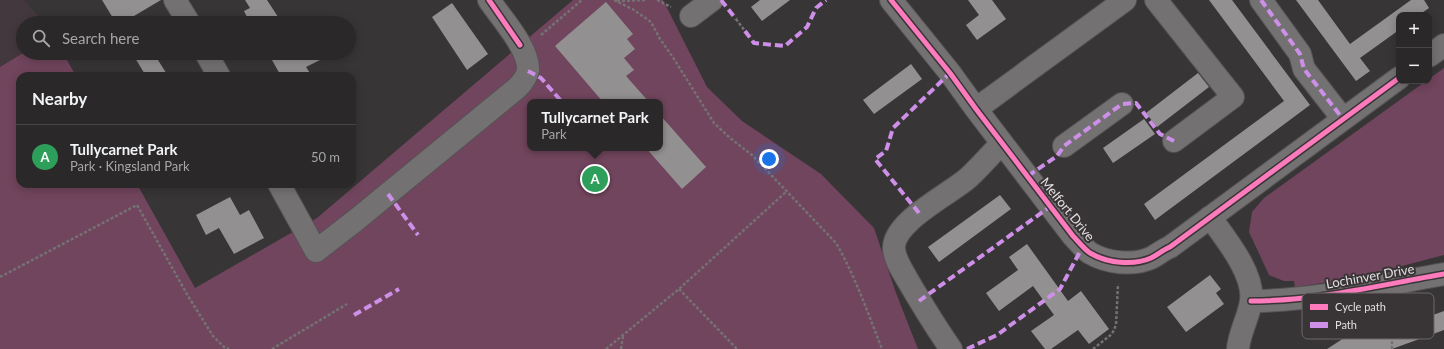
<!DOCTYPE html>
<meta charset="utf-8">
<style>
:root{--surface:#2a2828;--page:#363434;--text:#f1f3f6;--muted:#a5a6a8;--line:#464445;--accent:#db2777}
body{margin:0;font-family:Lato,sans-serif;background:var(--page);color:var(--text)}
.controls{position:absolute;right:12px;top:12px;display:grid;overflow:hidden;border-radius:8px;box-shadow:0 2px 10px #0003}
.controls button{width:36px;height:36px;display:grid;place-items:center;padding:0;border:0;border-bottom:1px solid var(--line);background:var(--surface);color:var(--text);font:20px sans-serif}
.you{position:absolute;left:769px;top:159px;width:14px;height:14px;margin:-10px;border:3px solid #fff;border-radius:50%;background:#1a73e8;box-shadow:0 0 0 6px #1a73e833}
.badge{display:grid;place-items:center;width:26px;height:26px;border-radius:50%;background:var(--accent);color:#fff;font-size:13px;font-weight:700}
.pin{position:absolute;translate:-50% -50%;border:2px solid #fff;box-shadow:0 1px 4px #0006}
.popup{position:absolute;left:527px;top:99px;width:136px;height:52px;box-sizing:border-box;display:grid;place-content:center;border-radius:8px;background:var(--surface);filter:drop-shadow(0 1px 3px #0005);font-size:13px;white-space:nowrap;color:var(--muted)}
.popup b{font-size:15px;color:var(--text)}
.popup::after{content:'';position:absolute;left:50%;top:100%;margin-left:-8px;border:8px solid transparent;border-top-color:var(--surface)}
.list{margin:0;padding:0;list-style:none}
h2{display:flex;justify-content:space-between;align-items:center;height:52px;margin:0;padding:0 16px;font-size:17px}
h2 small{font-size:13px;font-weight:400;color:var(--muted)}
.list li{display:grid;grid-template-columns:26px 1fr auto;gap:12px;align-items:center;box-sizing:border-box;height:64px;padding:0 16px;border-top:1px solid var(--line)}
.list b{display:block;font-size:15px;white-space:nowrap}
.list p{margin:0;font-size:13px;white-space:nowrap;color:var(--muted)}
.list em{font-size:13px;font-style:normal;color:var(--muted)}
.icon{flex:none;width:22px;height:22px;fill:none;stroke:currentColor;stroke-width:2;stroke-linecap:round;stroke-linejoin:round}
.map{position:relative;flex:none;width:1444px;height:349px;overflow:hidden}
.search{position:absolute;background:var(--surface);box-shadow:0 2px 10px #0003;left:16px;top:16px;width:340px;height:44px;display:flex;align-items:center;gap:10px;box-sizing:border-box;padding:0 14px;border-radius:22px;color:var(--muted);font-size:15px}
.panel{position:absolute;background:var(--surface);box-shadow:0 2px 10px #0003;left:16px;top:72px;width:340px;height:116px;border-radius:12px}
.map>svg:first-child{display:block}
.built{fill:#43383e}
.green{fill:#71455d;fill-rule:evenodd}
.building{fill:#939091}
.lines{fill:none;stroke-linecap:round;stroke-linejoin:round}
.minor-casing{stroke:#565455;stroke-width:24}
.path{stroke:#747273;stroke-width:2.5;stroke-dasharray:3 2;stroke-linecap:butt}
.minor{stroke:#747172;stroke-width:22}
.quiet{stroke:#ce8fe9;stroke-width:4;stroke-dasharray:8 4;stroke-linecap:butt}
.cycleway-casing{stroke:#393436;stroke-width:8}
.cycleway{stroke:#fd7abc;stroke-width:5}
.labels{text-anchor:middle;dominant-baseline:central;stroke-width:4;stroke-linejoin:round;paint-order:stroke}
.street-label{font-size:13px;fill:#e3dfe1;stroke:#393436}
.key{fill:#393436;stroke:#6c6769;stroke-width:1}
.key-label{font-size:11px;fill:#e3dfe1}
</style>
<div class="map">
<svg width="1444" height="349" viewBox="0 0 1444 349">
<rect width="100%" height="100%" fill="#383536"/>
<path class="built" d="M0,0h24l20,23h-21v30l-23,14z"/>
<path class="green" d="M573,0h90l44,87 35,34 79,53 53,54 22,65 22,56h-918v-282l23,-14h40l13,23h-56v108h117l58,104 122,-70zM530,102h130v46h-130z
M1444,68v187l-88,23 -61,9 -1,-6h-10l-15,-6 -20,-43 3,-20 12,-14 162,-117h3v-2z"/>
<path class="building" d="M102,0h59l-27,16 4,7h-22z
M245,0h22l15,23h-32l-6,-12 6,-3z
M760,0h30l-28,21 -11,-14z
M968,0h24l14,19 -29,21 -11,-15 13,-10z
M1209,0h23l78,105 -155,115 -11,-16 140,-103z
M1296,0h22l32,44 61,-44h13l5,8 -10,7h-20v15l-39,28 10,13 -14,10z
M606,2l27,32 -6,5 8,10 -11,9 10,12 -8,6 23,26h-46l-48,-56z
M452,3l36,51 -21,16 -35,-53z
M132,53h24l4,6 -2,1 10,16h-22z
M268,53h66l-28,14 6,9h-31z
M911,64l11,15 -48,35 -11,-14z
M1198,73l11,14 -52,40 -11,-14z
M660,115l46,52 -24,22 -36,-41h14z
M1144,119l11,15 -42,29 -10,-15z
M1000,195l11,14 -72,53 -11,-15z
M230,197l10,18 9,-5 15,28 -30,16 -15,-26 -13,7 -10,-20z
M1027,244l41,57 13,-10 28,38 -20,15 -11,-14 -27,19h-6l-14,-18 23,-16 -21,-29 -34,25 -13,-18 32,-23 -9,-13z
M1210,275l11,14 -5,4 8,11 -38,28 -19,-25z
M1444,311v19l-52,19h-65l45,-29 9,14z"/>
<g class="lines">
<defs>
<path id="minor" d="M175,0l14,23
M891,0l59,73 26,36 97,127c5,5 11,13 17,17 17,10 43,13 61,5 6,-3 12,-8 19,-11l229,-169
M1156,0l77,97 -59,44
M1261,0l39,54 4,15 39,50
M691,16l21,-16
M206,53l13,23
M1429,56l15,-11
M976,109l149,-109
M1064,146l58,-42
M279,184l37,67 40,-31 161,-132c5,-5 10,-11 11,-18 1,-22 -27,-52 -39,-70
M1210,217c15,21 45,57 41,84 -2,16 -12,32 -13,48
M1251,301c65,0 129,-16 193,-27
M951,349c-16,-23 -30,-46 -44,-70 -5,-9 -12,-19 -13,-30 -2,-27 56,-55 74,-71 12,-11 23,-24 34,-35"/>
</defs>
<use href="#minor" class="minor-casing"/>
<path class="path" d="M614,0l20,10 17,12 9,17 14,20 40,64 16,15 22,17 84,88c19,33 32,70 46,106
M657,0l14,7
M617,1l29,-1
M736,19l9,12
M541,35l41,-35
M0,277l137,-72 51,91 25,40 11,11 5,2
M679,289l58,60
M1392,306v43
M272,349l75,-45
M606,349l73,-60 108,-98
M621,349l2,-13
M1093,349l19,-15 4,-9 2,-41"/>
<use href="#minor" class="minor"/>
<path class="quiet" d="M721,0l15,19
M1261,0l39,54 4,15 39,50
M745,31l9,12 31,3 22,-19 9,-19 10,-8
M528,71l13,7 21,24
M1028,176l29,-20 7,-10 58,-42 14,-1 24,31 14,7
M388,194l30,41
M919,213l-44,-54 11,-8 7,-23 57,-55
M919,301l132,-95
M354,315l45,-26
M967,349l30,-14 63,-46 23,-43"/>
<defs>
<path id="cycleway" d="M489,0l31,45
M891,0l59,73 26,36 97,127c5,5 11,13 17,17 17,10 43,13 61,5 6,-3 12,-8 19,-11l229,-169
M1251,301c65,0 129,-16 193,-27"/>
</defs>
<use href="#cycleway" class="cycleway-casing"/>
<use href="#cycleway" class="cycleway"/>
</g>
<g class="labels">
<g class="street-label">
<text transform="translate(1068 209) rotate(51)">Melfort Drive</text>
<text transform="translate(1370 276) rotate(-10)">Lochinver Drive</text>
</g>
</g>
<rect x="1302" y="293" width="132" height="46" rx="6" class="key"/>
<rect x="1310" y="304" width="18" height="6" fill="#fd7abc"/>
<rect x="1310" y="322" width="18" height="6" fill="#ce8fe9"/>
<g class="key-label">
<text x="1335" y="311">Cycle path</text>
<text x="1335" y="329">Path</text>
</g>
</svg>
<div class="controls">
<button>+</button>
<button>−</button>
</div>
<div class="you"></div>
<div class="pin badge" style="left:595px;top:179px;background:#2e9e5b">A</div>
<div class="popup"><b>Tullycarnet Park</b>Park</div>
<div class="search"><svg class="icon" aria-label="search" viewBox="0 0 24 24"><circle cx="10" cy="10" r="6"/><path d="M15 15l6 6"/></svg>Search here</div>
<section class="panel">
<h2>Nearby<small></small></h2>
<ul class="list">
<li><span class="badge" style="background:#2e9e5b">A</span><div><b>Tullycarnet Park</b><p>Park · Kingsland Park</p></div><em>50 m</em></li>
</ul>
</section>
</div>
